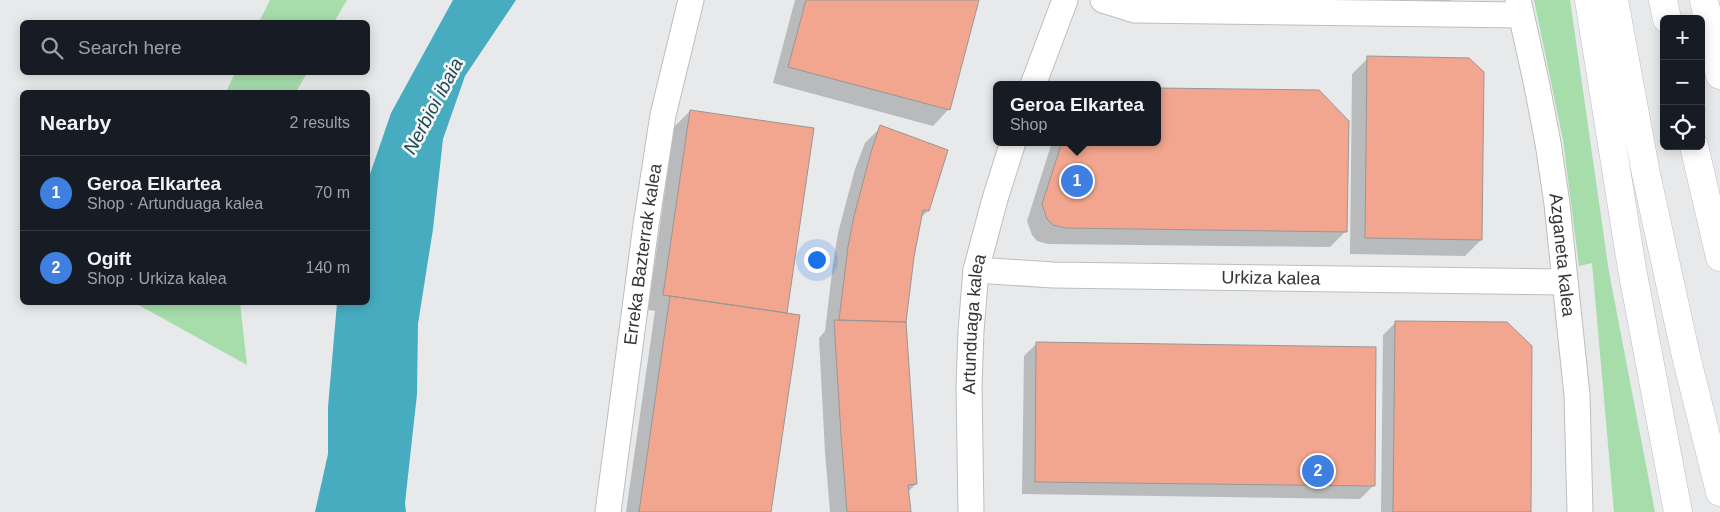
<!DOCTYPE html>
<meta charset="utf-8">
<style>
:root{--surface:#171b24;--page:#242831;--text:#f1f3f6;--muted:#9ea1a6;--line:#363941;--accent:#bf312a}
body{margin:0;font-family:Helvetica,sans-serif;background:var(--page);color:var(--text)}
.controls{position:absolute;right:15px;top:15px;display:grid;overflow:hidden;border-radius:8px;box-shadow:0 2px 12px #0003}
.controls button{width:45px;height:45px;display:grid;place-items:center;padding:0;border:0;border-bottom:1px solid var(--line);background:var(--surface);color:var(--text);font:25px sans-serif}
.you{position:absolute;left:816px;top:259px;width:18px;height:18px;margin:-12px;border:4px solid #fff;border-radius:50%;background:#1a73e8;box-shadow:0 0 0 8px #1a73e833}
.badge{display:grid;place-items:center;width:32px;height:32px;border-radius:50%;background:var(--accent);color:#fff;font-size:16px;font-weight:700}
.pin{position:absolute;translate:-50% -50%;border:2px solid #fff;box-shadow:0 1px 5px #0006}
.popup{position:absolute;left:993px;top:81px;width:168px;height:65px;box-sizing:border-box;display:grid;place-content:center;border-radius:8px;background:var(--surface);filter:drop-shadow(0 1px 4px #0005);font-size:16px;white-space:nowrap;color:var(--muted)}
.popup b{font-size:19px;color:var(--text)}
.popup::after{content:'';position:absolute;left:50%;top:100%;margin-left:-10px;border:10px solid transparent;border-top-color:var(--surface)}
.list{margin:0;padding:0;list-style:none}
h2{display:flex;justify-content:space-between;align-items:center;height:65px;margin:0;padding:0 20px;font-size:21px}
h2 small{font-size:16px;font-weight:400;color:var(--muted)}
.list li{display:grid;grid-template-columns:32px 1fr auto;gap:15px;align-items:center;box-sizing:border-box;height:75px;padding:0 20px;border-top:1px solid var(--line)}
.list b{display:block;font-size:19px;white-space:nowrap}
.list p{margin:0;font-size:16px;white-space:nowrap;color:var(--muted)}
.list em{font-size:16px;font-style:normal;color:var(--muted)}
.icon{flex:none;width:28px;height:28px;fill:none;stroke:currentColor;stroke-width:2;stroke-linecap:round;stroke-linejoin:round}
.map{position:relative;flex:none;width:1720px;height:512px;overflow:hidden}
.search{position:absolute;background:var(--surface);box-shadow:0 2px 12px #0003;left:20px;top:20px;width:350px;height:55px;display:flex;align-items:center;gap:12px;box-sizing:border-box;padding:0 18px;border-radius:8px;color:var(--muted);font-size:19px}
.panel{position:absolute;background:var(--surface);box-shadow:0 2px 12px #0003;left:20px;top:90px;width:350px;height:215px;border-radius:8px}
.map>svg:first-child{display:block}
.green{fill:#a6ddab}
.water{fill:#48acc0}
.shadow{fill:#0003}
.building{fill:#f2a68f;stroke:#989796}
.lines{fill:none;stroke-linecap:round;stroke-linejoin:round}
.street-casing{stroke:#bdbebf;stroke-width:27}
.highway-casing{stroke:#bdbebf;stroke-width:29}
.street{stroke:#fff;stroke-width:25}
.highway{stroke:#fff;stroke-width:28}
.labels{text-anchor:middle;dominant-baseline:central;stroke-width:5;stroke-linejoin:round;paint-order:stroke}
.street-label{font-size:18px;fill:#343535;stroke:#f6f7f8}
.water-label{font-size:19px;font-style:italic;fill:#1e4b54;stroke:#f6f7f8}
</style>
<div class="map">
<svg width="1720" height="512" viewBox="0 0 1720 512">
<rect width="100%" height="100%" fill="#e8e9eb"/>
<path class="green" d="M270,0h77l-13,22h-75z
M1534,0h36l39,272 46,240h-41l-22,-249 -13,3 -16,-126z
M235,73v-1l72,1 -11,19h-70z
M135,303h105l7,62z"/>
<path class="water" d="M453,0h63l-51,76 -22,63 -10,90 -15,95 -1,70 -12,109 1,9h-91l13,-58v-47l9,-104 31,-1v-122l23,-67z"/>
<path class="shadow" d="M795,0h183l-30,110 -15,16 -160,-43z
M1423,0h29l-15,5h-14z
M1368,58l113,182 -16,16 -115,-2 2,-180z
M1157,90l189,141 -16,16 -282,-3 -11,-3 -5,-6 -5,-14 25,-79h105z
M690,111l122,18 -27,185 -15,198h-144l29,-201 -7,-1 26,-183z
M881,127l47,84 -8,7 -7,38 -8,66 11,162 -8,8 1,20h-79l-5,-60 -6,-114 6,-7 8,-67 5,-31 17,-64 10,-26z
M1396,322l134,190h-149l2,-177z
M1037,343l336,143 -13,13 -338,-5 2,-138z"/>
<path class="building" d="M806,0h173l-29,110 -162,-43z
M1367,56l102,2 15,14 -2,168 -117,-2z
M1157,88l162,2 30,31 -2,111 -282,-4 -12,-3 -6,-6 -5,-15 20,-62h95z
M690,110l124,18 -27,185 -124,-18z
M880,125l68,25 -19,61 -6,-1 -9,47 -8,65 -67,-2 9,-73 6,-31 17,-64z
M670,296l130,19 -29,197h-132z
M834,320l72,2 11,162 -9,1 3,27h-64l-6,-77z
M1395,321l112,1 25,24 -1,166h-138z
M1036,342l340,5 -1,139 -340,-4z"/>
<g class="lines">
<defs>
<g id="street">
<path d="M1103,0l32,10 386,5"/>
<path id="s1" d="M1518,0l18,81 12,62 9,61 20,191 3,117"/>
<path d="M1033,85l32,-85"/>
<path id="s2" d="M976,270l77,5 512,7"/>
<path id="s3" d="M608,512l38,-287 17,-110 28,-115"/>
<path id="s4" d="M971,512l-2,-127 2,-54 5,-61 19,-71 18,-57"/>
</g>
<path id="highway" d="M1589,0l43,269 46,243
M1614,0l32,174 40,182 34,136
M1663,0l4,19
M1704,0l16,75
M1694,146l26,111"/>
</defs>
<use href="#street" class="street-casing"/>
<use href="#highway" class="highway-casing"/>
<use href="#street" class="street"/>
<use href="#highway" class="highway"/>
</g>
<g class="labels">
<g class="street-label">
<text stroke="none"><textPath href="#s1" startOffset="259">Azganeta kalea</textPath></text>
<text stroke="none"><textPath href="#s3" startOffset="260">Erreka Bazterrak kalea</textPath></text>
<text stroke="none"><textPath href="#s2" startOffset="295">Urkiza kalea</textPath></text>
<text stroke="none"><textPath href="#s4" startOffset="188">Artunduaga kalea</textPath></text>
</g>
<g class="water-label">
<text transform="translate(433 106) rotate(-62)">Nerbioi ibaia</text>
</g>
</g>
</svg>
<div class="controls">
<button>+</button>
<button>−</button>
<button><svg class="icon" aria-label="locate" viewBox="0 0 24 24"><circle cx="12" cy="12" r="6"/><path d="M12 2v4M12 18v4M2 12h4M18 12h4"/></svg></button>
</div>
<div class="you"></div>
<div class="pin badge" style="left:1077px;top:181px;background:#3f7fe0">1</div>
<div class="popup"><b>Geroa Elkartea</b>Shop</div>
<div class="pin badge" style="left:1318px;top:471px;background:#3f7fe0">2</div>
<div class="search"><svg class="icon" aria-label="search" viewBox="0 0 24 24"><circle cx="10" cy="10" r="6"/><path d="M15 15l6 6"/></svg>Search here</div>
<section class="panel">
<h2>Nearby<small>2 results</small></h2>
<ul class="list">
<li><span class="badge" style="background:#3f7fe0">1</span><div><b>Geroa Elkartea</b><p>Shop · Artunduaga kalea</p></div><em>70 m</em></li>
<li><span class="badge" style="background:#3f7fe0">2</span><div><b>Ogift</b><p>Shop · Urkiza kalea</p></div><em>140 m</em></li>
</ul>
</section>
</div>
